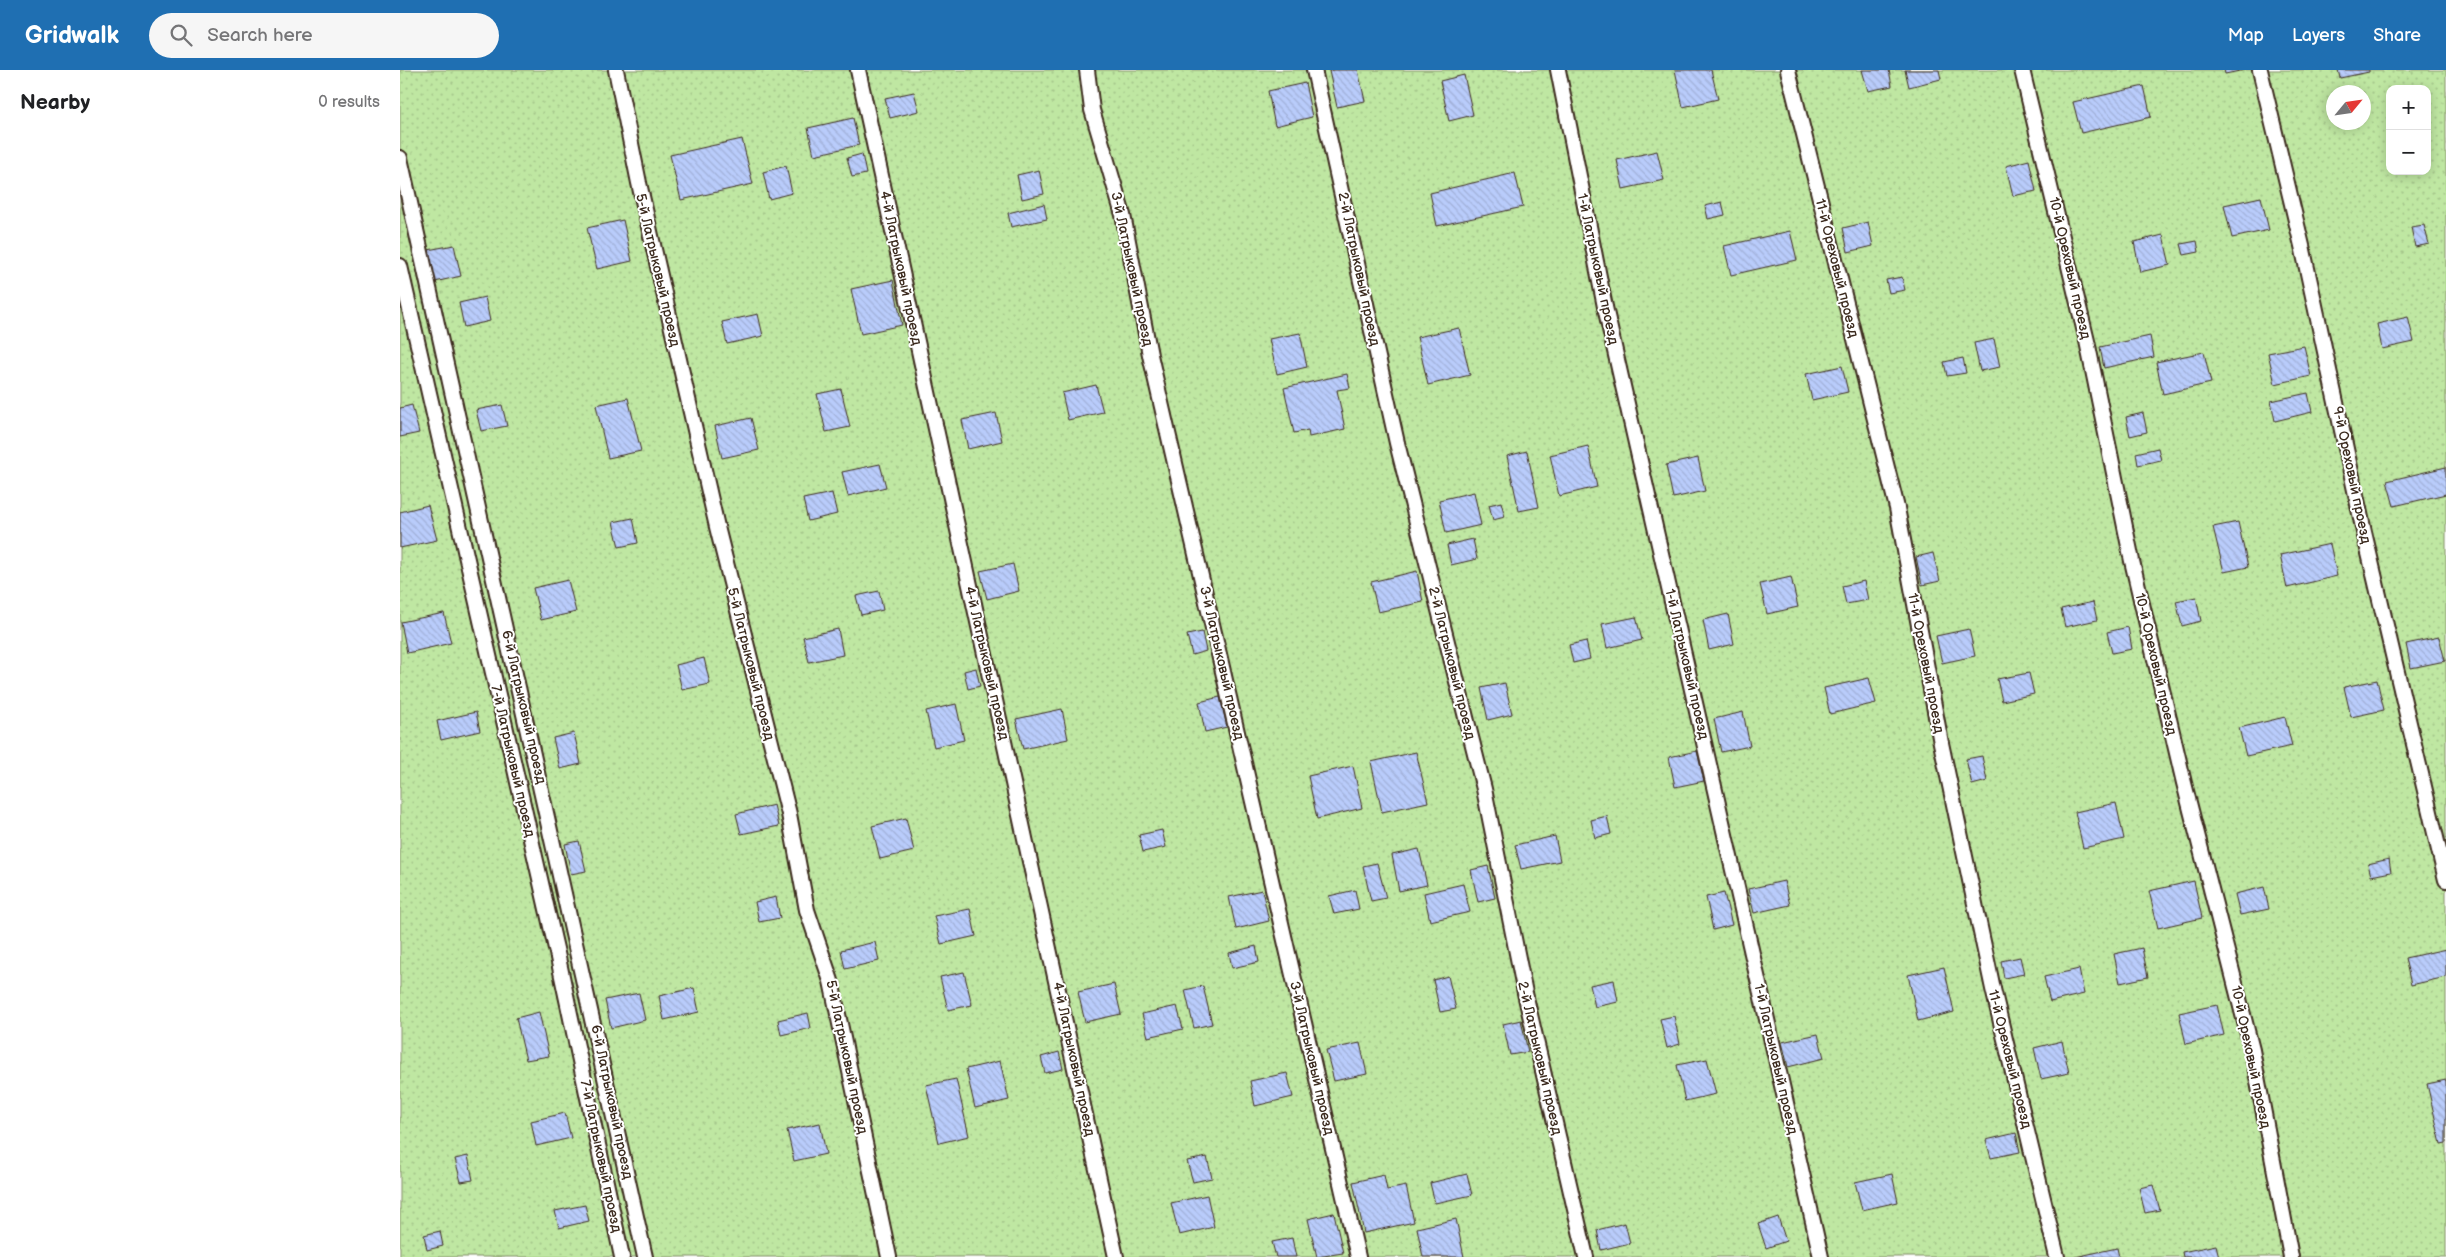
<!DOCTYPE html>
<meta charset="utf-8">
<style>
:root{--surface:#fff;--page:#f6f6f6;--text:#202124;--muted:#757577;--line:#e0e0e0;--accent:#1f6fb2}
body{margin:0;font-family:"Balsamiq Sans",sans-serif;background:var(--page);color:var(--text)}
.controls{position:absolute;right:15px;top:15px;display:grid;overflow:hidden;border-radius:10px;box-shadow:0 2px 12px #0003}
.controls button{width:45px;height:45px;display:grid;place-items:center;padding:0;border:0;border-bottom:1px solid var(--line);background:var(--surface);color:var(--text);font:25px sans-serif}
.compass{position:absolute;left:1926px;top:15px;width:45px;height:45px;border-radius:50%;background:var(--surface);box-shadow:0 2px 12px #0003;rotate:61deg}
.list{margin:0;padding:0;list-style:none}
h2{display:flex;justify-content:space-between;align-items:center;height:65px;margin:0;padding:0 20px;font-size:21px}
h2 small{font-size:16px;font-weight:400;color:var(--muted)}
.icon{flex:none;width:28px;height:28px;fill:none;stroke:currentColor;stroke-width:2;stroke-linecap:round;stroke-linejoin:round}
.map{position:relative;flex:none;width:2046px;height:1187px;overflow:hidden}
header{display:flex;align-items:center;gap:30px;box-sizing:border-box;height:70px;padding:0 25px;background:var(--accent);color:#fff}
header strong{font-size:24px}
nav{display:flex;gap:28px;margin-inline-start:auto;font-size:18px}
.search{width:350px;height:45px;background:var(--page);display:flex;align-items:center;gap:12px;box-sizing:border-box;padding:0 18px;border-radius:28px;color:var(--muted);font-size:19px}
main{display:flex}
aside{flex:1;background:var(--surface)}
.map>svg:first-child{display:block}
.garden{fill:url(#garden-dots);stroke:#7d8860;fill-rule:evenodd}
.building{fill:url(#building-back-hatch);stroke:#3b2a1e}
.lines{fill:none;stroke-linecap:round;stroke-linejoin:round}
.service-casing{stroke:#3b2a1e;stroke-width:18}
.service{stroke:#fff;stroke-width:14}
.labels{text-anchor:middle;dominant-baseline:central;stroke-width:4;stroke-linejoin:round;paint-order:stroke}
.street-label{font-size:14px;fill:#3b2a1e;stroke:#fff}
</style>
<header>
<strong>Gridwalk</strong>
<div class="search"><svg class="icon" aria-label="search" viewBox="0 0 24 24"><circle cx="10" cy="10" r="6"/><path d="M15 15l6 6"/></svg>Search here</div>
<nav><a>Map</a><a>Layers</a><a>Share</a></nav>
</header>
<main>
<aside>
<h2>Nearby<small>0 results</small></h2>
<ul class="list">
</ul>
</aside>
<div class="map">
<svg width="2046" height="1187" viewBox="0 0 2046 1187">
<defs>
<pattern id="garden-dots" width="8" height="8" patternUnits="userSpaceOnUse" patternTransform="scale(1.25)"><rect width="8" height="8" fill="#bfe7a2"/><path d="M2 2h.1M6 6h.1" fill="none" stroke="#a5c68b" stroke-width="1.8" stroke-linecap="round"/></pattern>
<pattern id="building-back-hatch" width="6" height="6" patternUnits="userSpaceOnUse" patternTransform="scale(1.25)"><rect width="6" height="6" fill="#b9ccfb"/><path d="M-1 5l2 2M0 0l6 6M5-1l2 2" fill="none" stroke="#a0afd7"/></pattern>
</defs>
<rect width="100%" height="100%" fill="#fff"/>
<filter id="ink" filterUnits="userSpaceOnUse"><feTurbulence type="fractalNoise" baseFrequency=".02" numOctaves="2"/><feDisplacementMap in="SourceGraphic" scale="10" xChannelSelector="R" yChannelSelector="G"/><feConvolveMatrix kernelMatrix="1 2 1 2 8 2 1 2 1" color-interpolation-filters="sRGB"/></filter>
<g filter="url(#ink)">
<path class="garden" d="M0,0h2046v1187h-2046zM1990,19h37v82h-37zM1934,22h30v30h-30z"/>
<path class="building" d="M935,0h23l7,31 -28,6 -8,-36z
M1275,0h36l7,29 -35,8z
M1462,0h27l3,16 -24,5z
M1505,0h34l2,9 -32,8z
M1824,0h21l-20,4z
M1938,0h31v2l-29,6z
M1064,5l9,40 -24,6 -9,-40z
M905,13l7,34 -37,9 -7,-35z
M1744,16l7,31 -70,16 -8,-31z
M514,22l5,19 -29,7 -5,-20z
M453,48l6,27 -45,10 -6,-27z
M342,69l11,45 -72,16 -11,-45z
M1257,81l7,29 -41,9 -6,-29z
M462,84l4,20 -14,3 -5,-19z
M1629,90l7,31 -23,5 -7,-30z
M386,96l6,27 -23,6 -6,-27z
M639,100l5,24 -22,5 -5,-24z
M1115,103l8,34 -86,19 -7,-33z
M1861,127l8,33 -37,8 -8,-33z
M1322,132l3,13 -17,4 -3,-13z
M644,134l3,15 -36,8 -3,-14z
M223,150l9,41 -35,8 -10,-41z
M1468,152l5,24 -25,6 -5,-24z
M2024,155l5,19 -14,3 -4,-20z
M1390,161l7,29 -66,15 -7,-29z
M1763,165l7,30 -30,7 -6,-30z
M1797,171l2,11 -15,3 -3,-11z
M54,175l7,31 -26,6 -7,-32z
M1502,207l3,13 -16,3 -3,-13z
M493,210l9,45 -41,9 -10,-45z
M85,227l5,24 -26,6 -5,-24z
M358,244l5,22 -36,8 -5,-22z
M2008,247l6,25 -32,7 -5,-25z
M1059,258l11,47 -42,10 -11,-48z
M900,263l7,34 -30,7 -8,-35z
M1750,266l4,21 -50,11 -4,-21z
M1594,269l6,28 -20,4 -6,-28z
M1904,276l7,30 -36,8 -7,-31z
M1804,282l7,31 -48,11 -7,-32z
M1563,288l3,15 -19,3 -3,-14z
M1442,296l6,26 -36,8 -6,-26z
M947,304l3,14 -13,2 8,39 -36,8 -1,-7 -14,3 -10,-45z
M696,315l7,27 -35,8 -6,-27z
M441,319l9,38 -24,5 -9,-38z
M1908,323l4,19 -37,9 -4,-20z
M228,328l13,53 -33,7 -12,-53z
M12,335l7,28 -19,4v-29z
M102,335l5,21 -26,5 -5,-21z
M596,343l6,28 -34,8 -6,-29z
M1743,343l4,19 -17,4 -4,-19z
M351,348l8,32 -37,8 -7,-32z
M1188,376l9,41 -38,9 -9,-41z
M1758,378l3,12 -23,5 -2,-12z
M1127,381l12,56 -20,4 -12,-55z
M1298,388l7,33 -32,7 -7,-33z
M480,394l6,23 -38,9 -6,-24z
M2046,397v27l-52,12 -7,-25z
M1074,422l7,33 -35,8 -7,-33z
M432,423l5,21 -29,7 -5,-22z
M1101,432l4,15 -12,3 -4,-15z
M28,435l9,35 -37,8v-36z
M233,448l5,25 -19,4 -6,-25z
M1838,452l10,45 -24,5 -11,-45z
M1073,469l4,20 -26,6 -4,-20z
M1930,474l7,32 -50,12 -7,-33z
M1533,483l7,28 -18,4 -6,-28z
M613,494l6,27 -32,8 -7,-28z
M1017,501l6,31 -45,10 -7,-30z
M1391,507l7,30 -31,7 -7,-30z
M168,510l8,32 -35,8 -8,-32z
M1464,511l4,19 -22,4 -4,-18z
M479,521l4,19 -22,5 -5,-19z
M1796,527l5,24 -19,5 -6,-25z
M1693,532l4,18 -32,7 -4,-18z
M44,543l7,30 -44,10 -6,-31z
M1328,544l6,30 -25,6 -6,-30z
M1236,547l6,23 -35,8 -5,-24z
M1728,557l4,22 -20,4 -5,-21z
M438,559l5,26 -34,7 -6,-25z
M1569,559l6,27 -33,7 -6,-27z
M802,562l4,19 -14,4 -5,-20z
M2039,567l6,24 -34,7 -5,-24z
M1186,571l4,18 -17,4 -4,-18z
M304,588l6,26 -28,6 -6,-25z
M576,598l4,18 -12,3 -4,-18z
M1629,603l5,21 -32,7 -5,-22z
M1469,608l7,25 -46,11 -6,-26z
M1977,610l7,30 -33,7 -7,-30z
M1105,613l7,31 -24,6 -7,-32z
M820,627l7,30 -22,5 -6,-30z
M556,634l8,36 -30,7 -8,-36z
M662,639l6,30 -45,10 -7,-30z
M76,642l4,19 -39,9 -4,-19z
M1343,642l7,34 -29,6 -7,-33z
M1885,647l7,29 -46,10 -7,-28z
M174,663l7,31 -21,5 -7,-31z
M1297,681l7,30 -29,6 -6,-30z
M1016,682l12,50 -46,10 -11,-50z
M1582,686l5,25 -15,4 -6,-26z
M953,696l9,42 -45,11 -9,-43z
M1716,733l8,36 -41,9 -8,-36z
M374,735l5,21 -38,8 -5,-20z
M1207,746l4,18 -16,4 -4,-18z
M506,748l8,33 -34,8 -8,-33z
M762,760l4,17 -23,5 -4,-17z
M1155,766l5,25 -39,8 -6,-24z
M179,771l7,30 -15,3 -6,-30z
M1019,779l8,36 -28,6 -7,-36z
M1989,789l2,13 -20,4 -3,-12z
M977,793l9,35 -15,3 -8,-35z
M1088,796l7,32 -17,4 -7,-32z
M1384,811l6,24 -36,8 -6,-24z
M1794,811l8,37 -44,10 -9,-37z
M1063,814l7,28 -40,9 -6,-28z
M1864,817l5,22 -29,6 -5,-21z
M862,820l7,31 -33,8 -7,-32z
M955,820l4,19 -25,5 -5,-18z
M1324,823l8,32 -19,5 -7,-33z
M376,827l4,21 -21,4 -4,-20z
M570,839l6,27 -35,8 -7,-28z
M475,872l4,19 -34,8 -4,-19z
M856,876l3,16 -27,6 -3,-15z
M1742,878l6,29 -28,6 -6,-29z
M2046,879v28l-35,8 -6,-27z
M1620,887l4,17 -20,4 -3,-17z
M1544,897l10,45 -36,9 -10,-46z
M1679,899l5,25 -34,8 -6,-25z
M564,902l8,33 -24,5 -8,-33z
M1048,906l8,33 -16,3 -7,-32z
M1214,910l4,22 -23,5 -5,-22z
M714,914l7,30 -36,8 -7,-30z
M803,916l9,38 -18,4 -9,-38z
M294,918l5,24 -35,8 -5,-24z
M239,923l6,27 -34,8 -6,-28z
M1817,935l7,30 -38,9 -7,-31z
M777,936l6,23 -35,8 -6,-23z
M139,942l10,44 -23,4 -10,-42z
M408,943l3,15 -30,7 -3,-15z
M1274,946l6,28 -13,4 -7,-29z
M1121,950l7,32 -18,3 -7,-31z
M1418,964l6,24 -36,9 -6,-25z
M1662,971l7,32 -28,6 -7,-31z
M960,973l7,31 -33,7 -8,-31z
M659,982l4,17 -18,4 -4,-16z
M1307,989l9,35 -31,7 -8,-36z
M600,991l9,39 -34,8 -9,-39z
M887,1003l6,24 -38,9 -5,-25z
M556,1009l13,57 -30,7 -13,-58z
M2046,1010v63l-5,1 -14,-60z
M165,1043l6,25 -35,8 -5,-25z
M420,1053l6,31 -32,7 -7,-31z
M1616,1063l4,19 -29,6 -5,-18z
M68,1086l5,24 -12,2 -6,-23z
M807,1087l5,21 -19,4 -6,-21z
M1067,1104l5,21 -37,8 -5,-20z
M1492,1104l6,28 -36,8 -7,-28z
M984,1105l3,15 19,-4 8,36 -50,11 -11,-51z
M1753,1115l7,25 -15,3 -6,-25z
M807,1125l7,32 -35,8 -8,-32z
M185,1135l4,16 -30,7 -4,-17z
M934,1143l9,40 -26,4 -9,-38z
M1378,1147l8,24 -20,7 -8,-24z
M1056,1149l8,38h-41l-6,-29z
M1225,1153l5,20 -29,7 -4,-20z
M40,1161l3,15 -16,4 -3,-15z
M892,1168l4,19h-20l-4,-15z
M1816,1175l3,12h-36l-1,-5z
M1717,1178l2,9h-44z"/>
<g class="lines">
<defs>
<path id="service" d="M216,0l23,113 78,344 72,287 18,96 24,71 58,276
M458,0l258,1187
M687,0l5,40 31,105 27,140 208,902
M914,0l83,373 87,346 41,204 61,264
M1158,0l47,237 216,950
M1388,0l109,438 44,235 52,246 64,268
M1622,0l65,271 45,220 52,222 68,267 39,207
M1860,0l43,180 61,282 82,348
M0,88l245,1099
M0,196l157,687 65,304"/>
</defs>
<use href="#service" class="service-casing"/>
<use href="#service" class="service"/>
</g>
</g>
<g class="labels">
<g class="street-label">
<text transform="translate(501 198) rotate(78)">4-й Латрыковый проезд</text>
<text transform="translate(1437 198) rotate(76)">11-й Ореховый проезд</text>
<text transform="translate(1670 198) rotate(77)">10-й Ореховый проезд</text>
<text transform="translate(732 199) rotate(78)">3-й Латрыковый проезд</text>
<text transform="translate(959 199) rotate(78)">2-й Латрыковый проезд</text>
<text transform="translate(1198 199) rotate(78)">1-й Латрыковый проезд</text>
<text transform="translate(258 200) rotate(77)">5-й Латрыковый проезд</text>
<text transform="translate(1952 405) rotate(78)">9-й Ореховый проезд</text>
<text transform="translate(587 593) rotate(77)">4-й Латрыковый проезд</text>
<text transform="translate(822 593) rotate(77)">3-й Латрыковый проезд</text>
<text transform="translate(1052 593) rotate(76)">2-й Латрыковый проезд</text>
<text transform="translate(1526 593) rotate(79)">11-й Ореховый проезд</text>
<text transform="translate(351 594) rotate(76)">5-й Латрыковый проезд</text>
<text transform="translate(1287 594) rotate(77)">1-й Латрыковый проезд</text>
<text transform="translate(1756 594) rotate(77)">10-й Ореховый проезд</text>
<text transform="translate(124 637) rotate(77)">6-й Латрыковый проезд</text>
<text transform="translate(113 691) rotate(77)">7-й Латрыковый проезд</text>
<text transform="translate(447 987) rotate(78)">5-й Латрыковый проезд</text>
<text transform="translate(1851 987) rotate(78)">10-й Ореховый проезд</text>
<text transform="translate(912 988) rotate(77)">3-й Латрыковый проезд</text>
<text transform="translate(1140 988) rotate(77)">2-й Латрыковый проезд</text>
<text transform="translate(674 989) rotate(78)">4-й Латрыковый проезд</text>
<text transform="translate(1376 989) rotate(77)">1-й Латрыковый проезд</text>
<text transform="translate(1610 989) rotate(76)">11-й Ореховый проезд</text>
<text transform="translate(212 1032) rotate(78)">6-й Латрыковый проезд</text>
<text transform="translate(201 1086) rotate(78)">7-й Латрыковый проезд</text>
</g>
</g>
</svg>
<div class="controls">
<button>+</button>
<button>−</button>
</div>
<svg class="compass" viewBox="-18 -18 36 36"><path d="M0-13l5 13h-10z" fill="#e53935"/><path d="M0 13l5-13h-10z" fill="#757577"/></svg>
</div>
</main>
